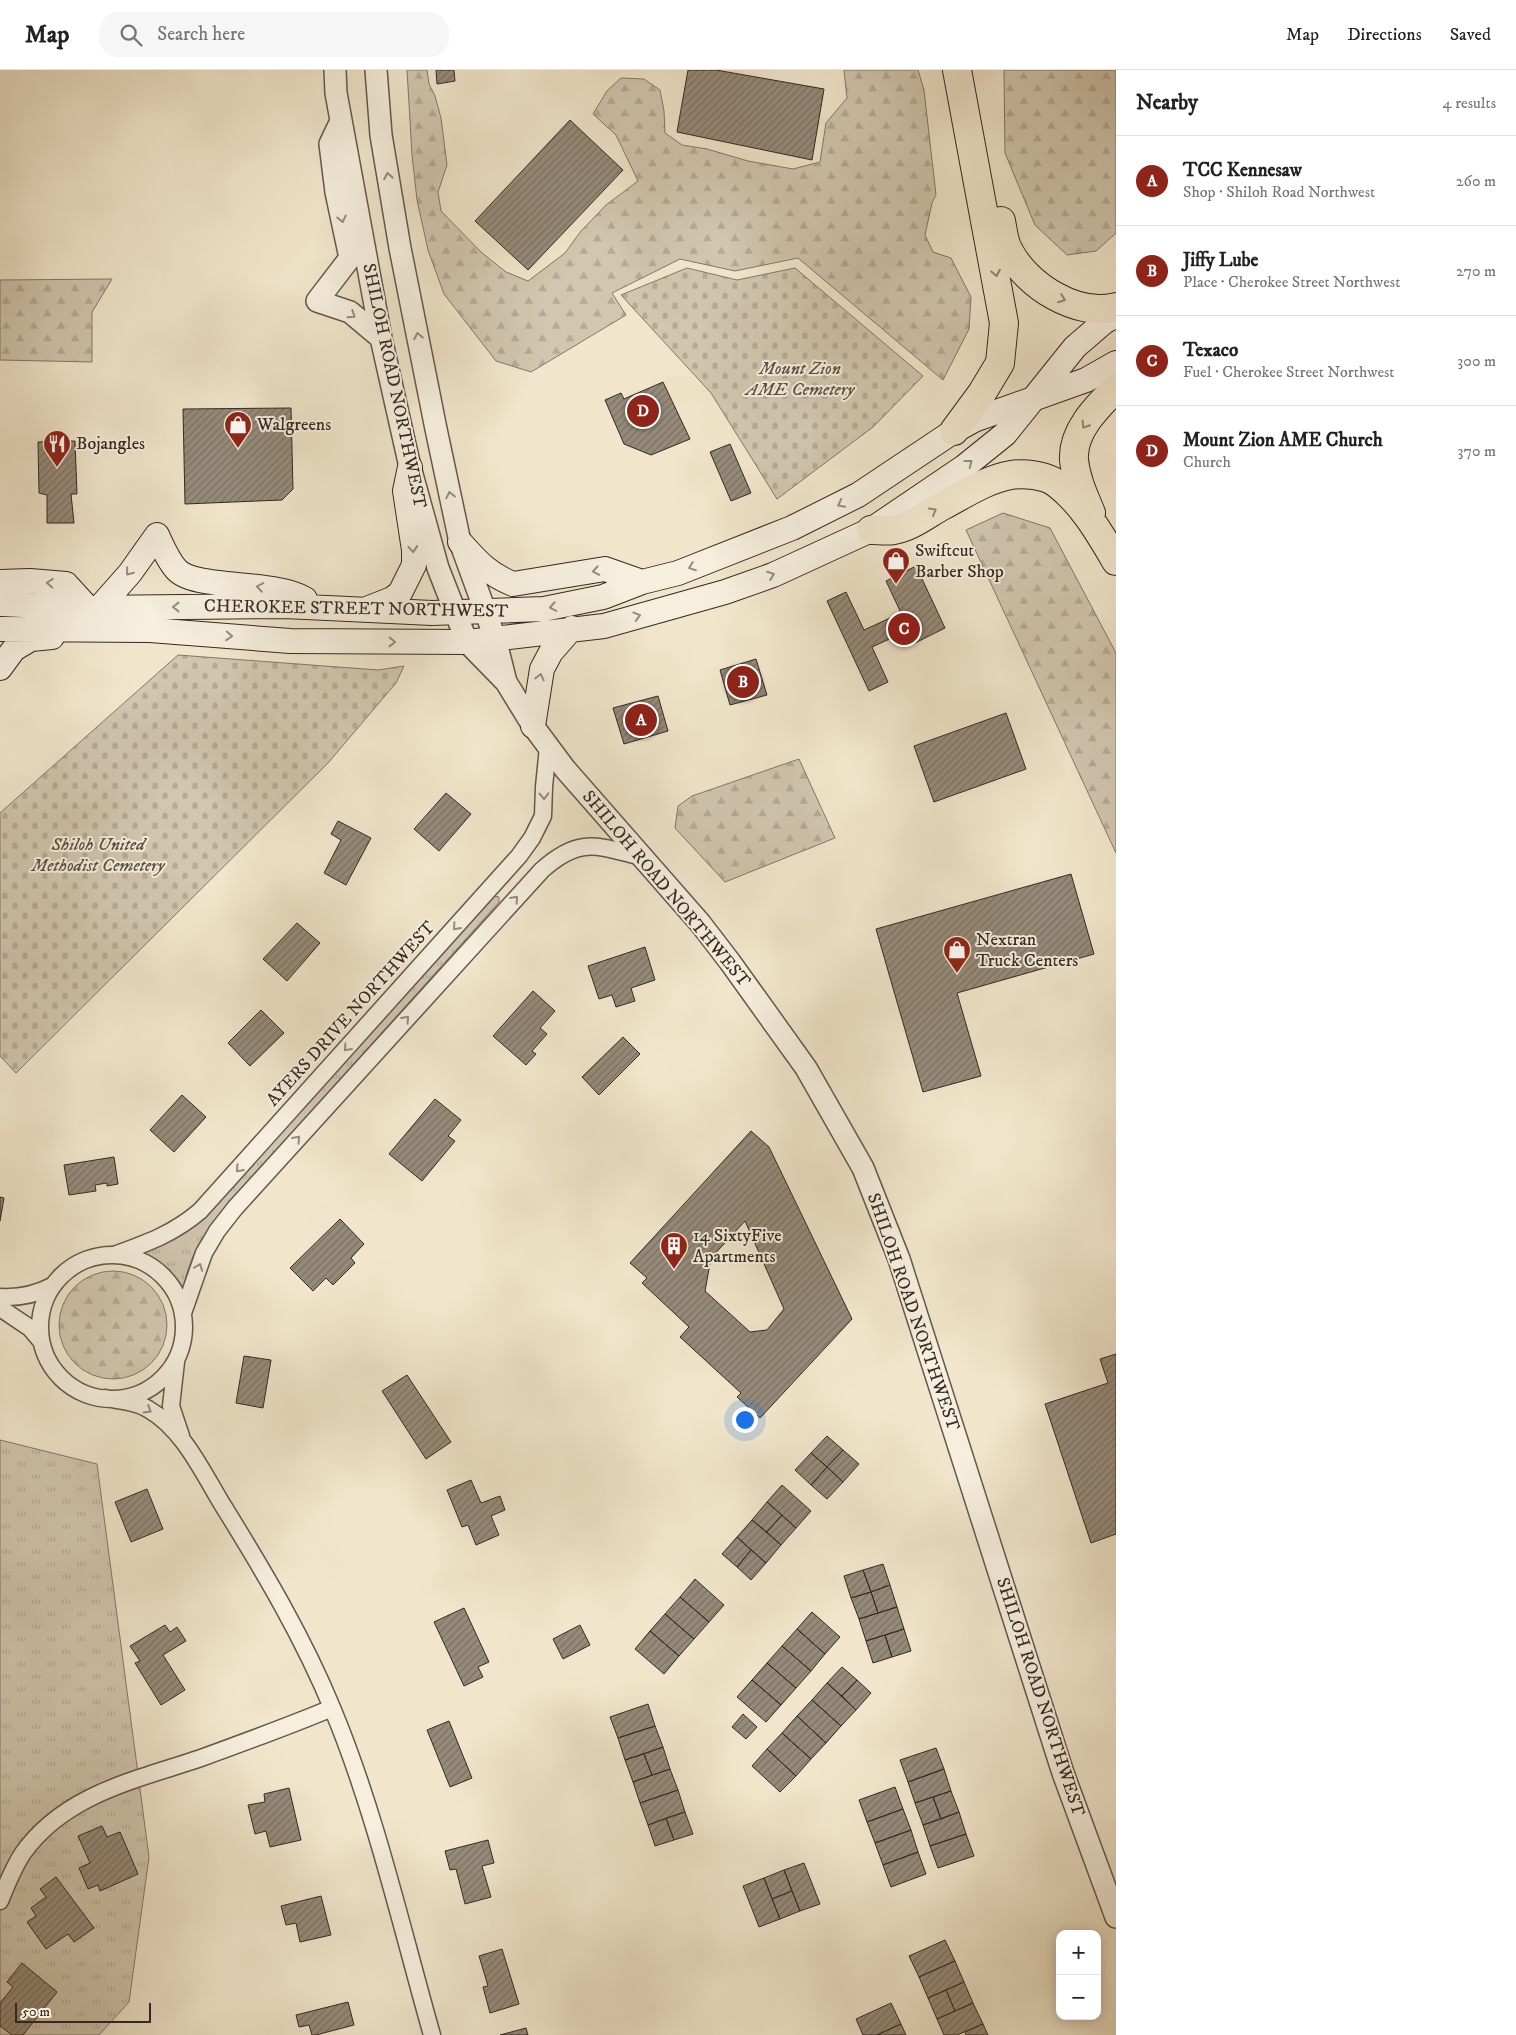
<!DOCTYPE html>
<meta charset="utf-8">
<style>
:root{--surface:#fff;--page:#f6f6f6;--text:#222;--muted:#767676;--line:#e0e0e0;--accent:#8f2418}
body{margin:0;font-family:"IM FELL DW Pica",serif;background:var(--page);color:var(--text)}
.controls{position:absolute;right:15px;bottom:15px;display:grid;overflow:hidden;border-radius:10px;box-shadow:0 2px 12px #0003}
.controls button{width:45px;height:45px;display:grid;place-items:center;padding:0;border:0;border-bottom:1px solid var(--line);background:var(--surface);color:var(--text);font:25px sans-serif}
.scale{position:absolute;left:15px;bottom:12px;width:136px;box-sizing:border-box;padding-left:5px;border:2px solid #342923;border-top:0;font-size:14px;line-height:18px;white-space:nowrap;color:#342923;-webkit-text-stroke:4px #f6efde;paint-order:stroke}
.you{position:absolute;left:744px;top:1349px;width:18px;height:18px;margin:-12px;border:4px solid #fff;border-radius:50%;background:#1a73e8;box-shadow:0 0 0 8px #1a73e833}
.badge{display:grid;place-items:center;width:32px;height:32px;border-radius:50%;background:var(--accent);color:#fff;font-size:16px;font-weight:700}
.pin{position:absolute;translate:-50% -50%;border:2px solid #fff;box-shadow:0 1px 5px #0006}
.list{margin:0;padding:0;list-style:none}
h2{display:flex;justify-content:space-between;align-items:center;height:65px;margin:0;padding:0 20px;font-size:21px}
h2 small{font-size:16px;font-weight:400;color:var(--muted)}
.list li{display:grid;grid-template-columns:32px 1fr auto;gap:15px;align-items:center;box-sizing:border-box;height:90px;padding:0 20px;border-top:1px solid var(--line)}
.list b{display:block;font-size:19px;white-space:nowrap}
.list p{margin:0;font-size:16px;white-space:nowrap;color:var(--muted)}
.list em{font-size:16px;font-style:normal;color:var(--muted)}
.icon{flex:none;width:28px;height:28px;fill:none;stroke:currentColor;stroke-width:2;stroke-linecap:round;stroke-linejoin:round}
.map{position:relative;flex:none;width:1116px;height:1965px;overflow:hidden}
header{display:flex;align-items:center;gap:30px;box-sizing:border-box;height:70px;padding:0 25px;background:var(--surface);border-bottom:1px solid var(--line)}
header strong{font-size:24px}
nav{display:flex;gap:28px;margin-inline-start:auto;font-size:18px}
.search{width:350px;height:45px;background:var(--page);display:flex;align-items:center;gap:12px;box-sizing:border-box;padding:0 18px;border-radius:20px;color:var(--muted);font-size:19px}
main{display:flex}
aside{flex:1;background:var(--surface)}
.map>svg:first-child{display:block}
.grass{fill:url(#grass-tufts);stroke:#827869}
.forest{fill:url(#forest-firs);stroke:#827869}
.cemetery{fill:url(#cemetery-stones);stroke:#827869}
.building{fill:url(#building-hatch);stroke:#342923;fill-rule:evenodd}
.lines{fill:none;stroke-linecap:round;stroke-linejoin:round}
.minor-casing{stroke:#63584d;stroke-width:19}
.tertiary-casing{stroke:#63584d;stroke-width:24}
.secondary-casing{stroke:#342923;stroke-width:26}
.motorway-casing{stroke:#342923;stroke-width:30}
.minor{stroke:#f6efde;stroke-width:16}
.tertiary{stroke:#f6efde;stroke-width:21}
.secondary{stroke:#f6efde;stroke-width:24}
.motorway{stroke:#f1e6cc;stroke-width:28}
.oneway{stroke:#958c80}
.oneway2{stroke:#928878}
.labels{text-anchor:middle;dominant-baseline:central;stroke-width:4;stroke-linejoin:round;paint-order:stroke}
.park-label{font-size:18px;font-style:italic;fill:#5b5046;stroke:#f6efde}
.street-label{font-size:18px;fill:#342923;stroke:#f6efde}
.poi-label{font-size:18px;fill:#342923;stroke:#f6efde;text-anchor:start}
</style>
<header>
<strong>Map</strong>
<div class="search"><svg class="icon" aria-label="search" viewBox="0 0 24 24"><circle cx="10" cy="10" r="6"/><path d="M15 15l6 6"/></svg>Search here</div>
<nav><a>Map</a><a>Directions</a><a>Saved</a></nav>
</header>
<main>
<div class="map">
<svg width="1116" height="1965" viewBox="0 0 1116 1965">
<defs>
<pattern id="grass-tufts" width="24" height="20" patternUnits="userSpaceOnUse" patternTransform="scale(1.25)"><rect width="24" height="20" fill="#d1c6af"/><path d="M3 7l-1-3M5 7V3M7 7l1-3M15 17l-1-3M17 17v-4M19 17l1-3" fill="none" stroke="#b4aa96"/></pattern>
<pattern id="forest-firs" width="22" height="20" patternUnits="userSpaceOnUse" patternTransform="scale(1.25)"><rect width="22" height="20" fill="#d1c6af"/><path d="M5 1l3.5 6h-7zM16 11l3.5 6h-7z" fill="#b4aa96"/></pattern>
<pattern id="cemetery-stones" width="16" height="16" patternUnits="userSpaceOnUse" patternTransform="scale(1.25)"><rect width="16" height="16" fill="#d1c6af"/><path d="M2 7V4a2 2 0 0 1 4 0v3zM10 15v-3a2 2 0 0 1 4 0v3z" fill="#b4aa96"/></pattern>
<pattern id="building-hatch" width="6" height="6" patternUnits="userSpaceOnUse" patternTransform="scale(1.25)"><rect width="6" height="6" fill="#968b7b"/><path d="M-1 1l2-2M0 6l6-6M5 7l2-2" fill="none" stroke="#7b7264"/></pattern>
</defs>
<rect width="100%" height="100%" fill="#f1e6cc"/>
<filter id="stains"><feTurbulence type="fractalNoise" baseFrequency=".004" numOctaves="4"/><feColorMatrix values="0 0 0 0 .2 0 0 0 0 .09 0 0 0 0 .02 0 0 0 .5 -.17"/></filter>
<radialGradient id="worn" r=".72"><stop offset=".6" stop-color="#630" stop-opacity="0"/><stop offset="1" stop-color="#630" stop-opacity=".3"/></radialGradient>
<path class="grass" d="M494,826l5,1v5l-279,311c-20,27 -30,43 -37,76l-19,-23 -23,-15c23,-5 41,-16 59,-31z
M0,1370l97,24 52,393 -20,145 -30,33h-99z"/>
<path class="forest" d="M407,0h20l2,14 6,12 6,22 6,47 -9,27 3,19 40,41 25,20 22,9 37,-28 16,-22 25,-26 32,-24 -22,-46 -23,-21 14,-23 14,-13 23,1 16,11 4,21 1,22 17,12 25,4 41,12 45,8 27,-7 6,-39 21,-25 -3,-28h74l6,20 12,105 -4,8 -7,32 8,17 18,6 20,39 -2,32 -26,51 -145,-122 -63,13 -55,-12 -68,34 14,22 -95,57 -35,-11 -52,-67 -16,-44 -11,-50 -5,-45z
M1004,0h112v163l-20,18 -29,4 -32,-30 -30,-72z
M112,209l-20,33v50l-92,-2v-80z
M1003,443l47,15 66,125v200l-150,-323z
M799,689l36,79 -110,44 -50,-54 3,-22 14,-10z
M59 1255a54 54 0 1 1 108 0a54 54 0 1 1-108 0Z"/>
<path class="cemetery" d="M687,198l50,12 58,-12 128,108 -50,51 -96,72 -66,-106 -90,-98z
M178,585l200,15 26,-4 -8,17 -68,80 -312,310 -16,-17v-243z"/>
<path class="building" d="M436,0h18l1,11 -18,3z
M688,0h28l108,19 -12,71 -135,-28z
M570,50l53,50 -95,100 -53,-49z
M663,312l27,57 -39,16 -27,-11 -19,-44 16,-7 3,6z
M291,338l2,81 -11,11 -97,4 -2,-95z
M75,371l2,53h-6l3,29h-27v-28l-8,-2 -1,-51z
M730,374l21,49 -20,8 -21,-49z
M916,496l29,62 -30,15 -6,-13 -37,17 16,35 -19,9 -42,-90 19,-9 18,38 37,-17 -15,-32z
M756,589l11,36 -37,10 -10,-35z
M658,626l10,35 -44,13 -11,-36z
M1006,643l20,56 -92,33 -20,-56z
M446,723l25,21 -32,37 -25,-22z
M338,751l33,17 -25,47 -22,-12 17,-33 -10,-6z
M1071,804l23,80 -137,39 24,83 -58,16 -47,-163z
M297,853l23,20 -33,38 -24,-22z
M645,877l10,33 -24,8 4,13 -19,6 -4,-12 -13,4 -11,-33z
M533,921l22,20 -15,17 7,6 -15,17 4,3 -10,11 -33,-29z
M261,940l23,23 -34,33 -22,-23z
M623,967l17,17 -41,41 -17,-18z
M182,1025l24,22 -32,35 -24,-22z
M435,1029l26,21 -13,16 7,5 -33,40 -33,-27z
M751,1061l18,16 83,172 -92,99 -23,-21 4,-4 -61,-56 9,-10 -47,-44 5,-5 -17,-15zM745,1151l39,88 -17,21 -17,2 -45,-41 6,-33z
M114,1087l4,27 -11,2v-3l-12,2 1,6 -27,4 -5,-30z
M0,1127l4,1 -4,23z
M340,1149l24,25 -13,14 4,5 -22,22 -7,-7 -13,13 -23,-23z
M1116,1284v180l-25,9 -46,-139 63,-21 -8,-24z
M244,1286l27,4 -8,48 -27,-5z
M407,1305l44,67 -25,17 -44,-68z
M827,1366l16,14 -16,17 -16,-14z
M843,1380l16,14 -16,18 -16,-15z
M811,1383l16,14 -16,18 -16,-15z
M827,1397l16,15 -16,17 -16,-14z
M471,1410l10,23 19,-7 5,14 -14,6 8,19 -23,10 -8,-20 -6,2 -15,-37z
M782,1415l29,26 -15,17 -29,-26z
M147,1419l16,40 -32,13 -16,-40z
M767,1432l15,13 -15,17 -15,-12z
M782,1445l14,13 -15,17 -14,-13z
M752,1450l29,25 -15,18 -29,-26z
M737,1467l14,13 -14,17 -15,-13z
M751,1480l15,13 -15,17 -14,-13z
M883,1494l7,21 -19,7 -8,-22z
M863,1500l8,22 -20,6 -7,-22z
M695,1509l29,26 -15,17 -29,-25z
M890,1515l7,22 -19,6 -7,-21z
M871,1522l7,21 -19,6 -8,-21z
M680,1527l29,25 -15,17 -29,-25z
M897,1537l7,22 -38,12 -7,-22z
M464,1538l25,54 -11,5 5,10 -19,9 -30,-64z
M812,1542l28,25 -15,17 -28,-25z
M665,1544l29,25 -15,17 -29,-25z
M165,1555l5,7 7,-5 9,14 -23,14 22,35 -24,15 -26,-42 5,-2 -10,-15z
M580,1555l10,20 -27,14 -10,-20z
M797,1559l28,25 -14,17 -29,-25z
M904,1559l7,22 -19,6 -7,-22z
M650,1561l29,25 -15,18 -29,-25z
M885,1565l7,22 -19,6 -7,-22z
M782,1576l29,25 -15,17 -29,-25z
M767,1593l29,25 -15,17 -29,-25z
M842,1597l15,13 -15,16 -15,-13z
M752,1610l29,25 -15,17 -29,-25z
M857,1610l14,13 -15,17 -14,-14z
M827,1613l29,27 -15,16 -29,-26z
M812,1630l29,26 -15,17 -29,-27z
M648,1634l7,22 -37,12 -8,-21z
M743,1644l14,13 -11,12 -14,-12z
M797,1646l29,27 -15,16 -29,-26z
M449,1651l23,57 -22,9 -23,-57z
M655,1656l8,21 -38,13 -7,-22z
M782,1663l29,26 -15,17 -29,-27z
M663,1677l7,22 -18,6 -8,-21z
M936,1678l8,21 -36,13 -8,-22z
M767,1679l29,27 -16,16 -28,-26z
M644,1684l8,21 -19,7 -8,-22z
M670,1699l8,21 -38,13 -7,-21z
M944,1699l7,22 -36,12 -7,-21z
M895,1717l8,22 -36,13 -8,-22z
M289,1718l12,52 -31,7 -4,-16 -11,3 -7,-29 17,-3 -1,-8z
M678,1720l7,22 -37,13 -8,-22z
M951,1721l8,21 -18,7 -8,-22z
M933,1727l8,22 -18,6 -8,-22z
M903,1739l8,21 -36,13 -8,-21z
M685,1742l8,22 -19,6 -8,-22z
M959,1742l7,22 -36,12 -7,-21z
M666,1748l8,22 -19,6 -7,-21z
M102,1756l5,11 13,-5 18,42 -38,17 -2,-6 -10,4 -9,-21 11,-5 -12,-27z
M911,1760l7,22 -35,13 -8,-22z
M966,1764l8,22 -36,12 -8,-22z
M488,1770l6,23 -12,3 9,31 -26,7 -9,-35 -6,1 -5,-19z
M918,1782l8,22 -35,13 -8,-22z
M804,1793l16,41 -20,7 -16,-41z
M784,1800l8,21 -20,8 -8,-21z
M56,1807l38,51 -20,14 -6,-8 -22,15 -19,-27 9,-6 -5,-8 15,-11 -6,-8z
M764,1808l16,41 -21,8 -16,-41z
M792,1821l8,20 -20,8 -8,-20z
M321,1826l10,39 -31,7 -4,-19 -10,2 -5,-19z
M945,1870l10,21 -36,16 -10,-21z
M502,1879l17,55 -29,9 -7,-26 5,-1 -9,-30z
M955,1891l9,21 -36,16 -9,-21z
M22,1893l35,29 -34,43h-11l-12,-9v-23l13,-16 -6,-5z
M964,1912l9,21 -18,8 -9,-21z
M946,1920l9,21 -18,8 -9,-21z
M348,1932l6,23 -38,10h-4l-3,-10 -10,2 -3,-12z
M891,1933l10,21 -24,11h-14l-7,-16z
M973,1933l10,21 -26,11h-13l-7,-16z
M901,1954l5,11h-29z
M983,1954l5,11h-22l-1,-3z
M526,1958l2,7h-28z"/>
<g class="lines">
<defs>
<path id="minor" d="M114,1185c33,-12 59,-21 86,-44l319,-355 13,-18 11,-22 1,-29 4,-40
M40 1257a72 72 0 1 1 144 0a72 72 0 1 1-144 0Z
M0,1227c19,1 35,-2 52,-11
M0,1238l30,20 11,13
M183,1243l21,-60 13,-22 18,-23 307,-338c38,-34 55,-24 100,-13
M176,1292l-5,44 10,30
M105,1328c14,3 31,3 43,11 35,20 54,62 74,95 41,66 81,133 111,206 43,104 68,216 99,325
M0,1831c7,-17 13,-33 23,-48 42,-59 113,-73 178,-95 44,-16 88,-32 131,-50"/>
<path id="tertiary" d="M335,0l1,23 45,245 29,129 28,101 29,74 39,40 27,44 32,43 135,154 30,39 76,106 57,100 36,91 164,514 53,144
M376,0l5,65 19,113 36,181 24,113 35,96 11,44
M341,51l-11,23 6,48 14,66 -33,43 33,11 31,26"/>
<path id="secondary" d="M460,472c17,19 28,32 53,42l92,-15 37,13
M0,512l30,-1 36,3 22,24
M0,534l88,4 197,-2 147,7 112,-4 59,-12 39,-15 36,-9 114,-45 66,-33 96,-64 20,-11 112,-40 30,-17
M100,537l30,-34 27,-38c5,11 11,25 19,34 17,21 98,11 129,30
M369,538l23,-9 8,-6 14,-28v-15l-9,-59 5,-24
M0,559l150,1 140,11 177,1 137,-16 121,-34 48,-17 98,-45 93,-63 41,-33 70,-87 29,-25 12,-7
M0,598l14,-19 17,-10 21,-2
M533,656l9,-57 9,-17 21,-24"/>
<path id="motorway" d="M1001,151c2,10 3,22 8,30 18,35 68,66 107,56
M954,361l28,-38 18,-30 4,-40 -47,-253
M1091,443c-7,-17 -15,-34 -17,-53 -2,-29 23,-53 42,-72
M871,460c7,0 15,1 23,0 17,-3 32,-15 48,-24 21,-11 45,-27 69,-31 13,-2 34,0 45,8 26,19 44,51 60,78"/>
</defs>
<use href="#minor" class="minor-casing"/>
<use href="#tertiary" class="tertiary-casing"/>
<use href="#secondary" class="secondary-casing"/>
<use href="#motorway" class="motorway-casing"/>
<use href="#minor" class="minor"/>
<use href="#tertiary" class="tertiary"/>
<use href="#secondary" class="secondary"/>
<use href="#motorway" class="motorway"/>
</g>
<defs><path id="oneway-chevron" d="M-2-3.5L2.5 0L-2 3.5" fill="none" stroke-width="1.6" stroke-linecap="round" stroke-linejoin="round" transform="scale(1.25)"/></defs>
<g class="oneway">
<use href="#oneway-chevron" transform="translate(388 106) rotate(-100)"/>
<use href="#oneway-chevron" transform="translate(342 149) rotate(78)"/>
<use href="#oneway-chevron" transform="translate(352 245) rotate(33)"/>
<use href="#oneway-chevron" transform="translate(418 266) rotate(-101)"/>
<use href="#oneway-chevron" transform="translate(969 393) rotate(-38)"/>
<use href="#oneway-chevron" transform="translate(450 425) rotate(-102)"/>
<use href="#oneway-chevron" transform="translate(841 434) rotate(153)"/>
<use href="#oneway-chevron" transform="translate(413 479) rotate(85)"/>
<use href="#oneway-chevron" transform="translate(692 497) rotate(159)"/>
<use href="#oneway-chevron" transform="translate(596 501) rotate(170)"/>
<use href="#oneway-chevron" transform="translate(129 502) rotate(129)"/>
<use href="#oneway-chevron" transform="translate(771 505) rotate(-21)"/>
<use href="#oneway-chevron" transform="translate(50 513) rotate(-176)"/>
<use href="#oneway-chevron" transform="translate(260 517) rotate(-170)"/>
<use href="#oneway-chevron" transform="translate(176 537) rotate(180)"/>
<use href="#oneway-chevron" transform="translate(553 537) rotate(169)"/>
<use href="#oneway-chevron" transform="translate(637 546) rotate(-16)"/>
<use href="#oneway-chevron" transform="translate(229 566) rotate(4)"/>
<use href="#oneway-chevron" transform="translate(392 572) rotate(1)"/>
<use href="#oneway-chevron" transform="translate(540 607) rotate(-77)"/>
<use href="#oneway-chevron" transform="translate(544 726) rotate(89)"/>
<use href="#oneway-chevron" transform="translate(515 829) rotate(-48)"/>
<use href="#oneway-chevron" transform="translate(456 857) rotate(132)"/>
<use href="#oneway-chevron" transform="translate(406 949) rotate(-48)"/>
<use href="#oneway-chevron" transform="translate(347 978) rotate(132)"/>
<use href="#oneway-chevron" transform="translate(297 1069) rotate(-48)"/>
<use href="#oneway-chevron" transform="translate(239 1099) rotate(132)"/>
<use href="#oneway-chevron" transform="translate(199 1197) rotate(-69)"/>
<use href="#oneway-chevron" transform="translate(148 1340) rotate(31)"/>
</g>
<g class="oneway2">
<use href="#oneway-chevron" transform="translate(996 203) rotate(79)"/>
<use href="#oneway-chevron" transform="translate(1062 229) rotate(21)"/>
<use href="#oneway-chevron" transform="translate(1085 355) rotate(122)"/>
<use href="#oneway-chevron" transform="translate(933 441) rotate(-30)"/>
</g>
<defs>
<symbol id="shop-pin" viewBox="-11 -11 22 30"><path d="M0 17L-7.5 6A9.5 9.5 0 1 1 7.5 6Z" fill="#8f2418" stroke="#f6efde"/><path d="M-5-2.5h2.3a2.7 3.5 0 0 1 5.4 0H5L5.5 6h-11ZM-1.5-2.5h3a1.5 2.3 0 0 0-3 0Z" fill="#fff"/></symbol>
<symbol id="restaurant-pin" viewBox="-11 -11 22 30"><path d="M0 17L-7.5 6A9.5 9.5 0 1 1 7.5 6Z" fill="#8f2418" stroke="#f6efde"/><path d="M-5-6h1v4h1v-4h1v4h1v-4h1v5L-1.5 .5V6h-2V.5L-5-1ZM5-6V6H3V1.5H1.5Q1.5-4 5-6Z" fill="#fff"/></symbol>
<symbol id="building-pin" viewBox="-11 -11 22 30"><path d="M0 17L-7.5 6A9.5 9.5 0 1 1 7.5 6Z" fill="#8f2418" stroke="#f6efde"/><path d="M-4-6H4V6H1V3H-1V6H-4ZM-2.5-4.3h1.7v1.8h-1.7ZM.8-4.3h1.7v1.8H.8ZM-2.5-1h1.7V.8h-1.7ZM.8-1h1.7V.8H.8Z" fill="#fff"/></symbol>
</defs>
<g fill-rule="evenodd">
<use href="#shop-pin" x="222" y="339" width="32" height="43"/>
<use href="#restaurant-pin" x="41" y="358" width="32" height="43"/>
<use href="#shop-pin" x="880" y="475" width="32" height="43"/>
<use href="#shop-pin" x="941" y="864" width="32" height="43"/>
<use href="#building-pin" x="658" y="1160" width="32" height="43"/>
</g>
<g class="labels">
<g class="park-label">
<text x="800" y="299">Mount Zion<tspan x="800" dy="21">AME Cemetery</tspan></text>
<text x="98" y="775">Shiloh United<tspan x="98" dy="21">Methodist Cemetery</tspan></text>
</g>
<g class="street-label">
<text transform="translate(394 316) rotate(78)">SHILOH ROAD NORTHWEST</text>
<text transform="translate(356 539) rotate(1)">CHEROKEE STREET NORTHWEST</text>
<text transform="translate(666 819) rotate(50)">SHILOH ROAD NORTHWEST</text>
<text transform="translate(351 944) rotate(-48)">AYERS DRIVE NORTHWEST</text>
<text transform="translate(913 1242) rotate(71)">SHILOH ROAD NORTHWEST</text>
<text transform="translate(1040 1627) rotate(72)">SHILOH ROAD NORTHWEST</text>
</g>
<g class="poi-label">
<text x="257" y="355">Walgreens</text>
<text x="76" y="374">Bojangles</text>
<text x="915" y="481">Swiftcut<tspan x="915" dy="21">Barber Shop</tspan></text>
<text x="976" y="870">Nextran<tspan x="976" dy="21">Truck Centers</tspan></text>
<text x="693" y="1166">14 SixtyFive<tspan x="693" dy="21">Apartments</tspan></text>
</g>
</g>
<rect width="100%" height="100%" filter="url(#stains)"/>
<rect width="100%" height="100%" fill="url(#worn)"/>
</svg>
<div class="controls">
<button>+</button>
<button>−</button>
</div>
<div class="scale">50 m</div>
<div class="you"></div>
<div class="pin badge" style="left:641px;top:650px">A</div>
<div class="pin badge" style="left:743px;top:612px">B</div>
<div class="pin badge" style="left:904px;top:559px">C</div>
<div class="pin badge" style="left:643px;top:341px">D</div>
</div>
<aside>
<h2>Nearby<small>4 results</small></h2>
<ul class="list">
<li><span class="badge">A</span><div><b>TCC Kennesaw</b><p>Shop · Shiloh Road Northwest</p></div><em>260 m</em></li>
<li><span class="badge">B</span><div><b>Jiffy Lube</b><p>Place · Cherokee Street Northwest</p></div><em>270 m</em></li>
<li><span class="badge">C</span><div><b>Texaco</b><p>Fuel · Cherokee Street Northwest</p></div><em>300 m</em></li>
<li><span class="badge">D</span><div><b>Mount Zion AME Church</b><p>Church</p></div><em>370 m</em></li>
</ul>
</aside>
</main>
